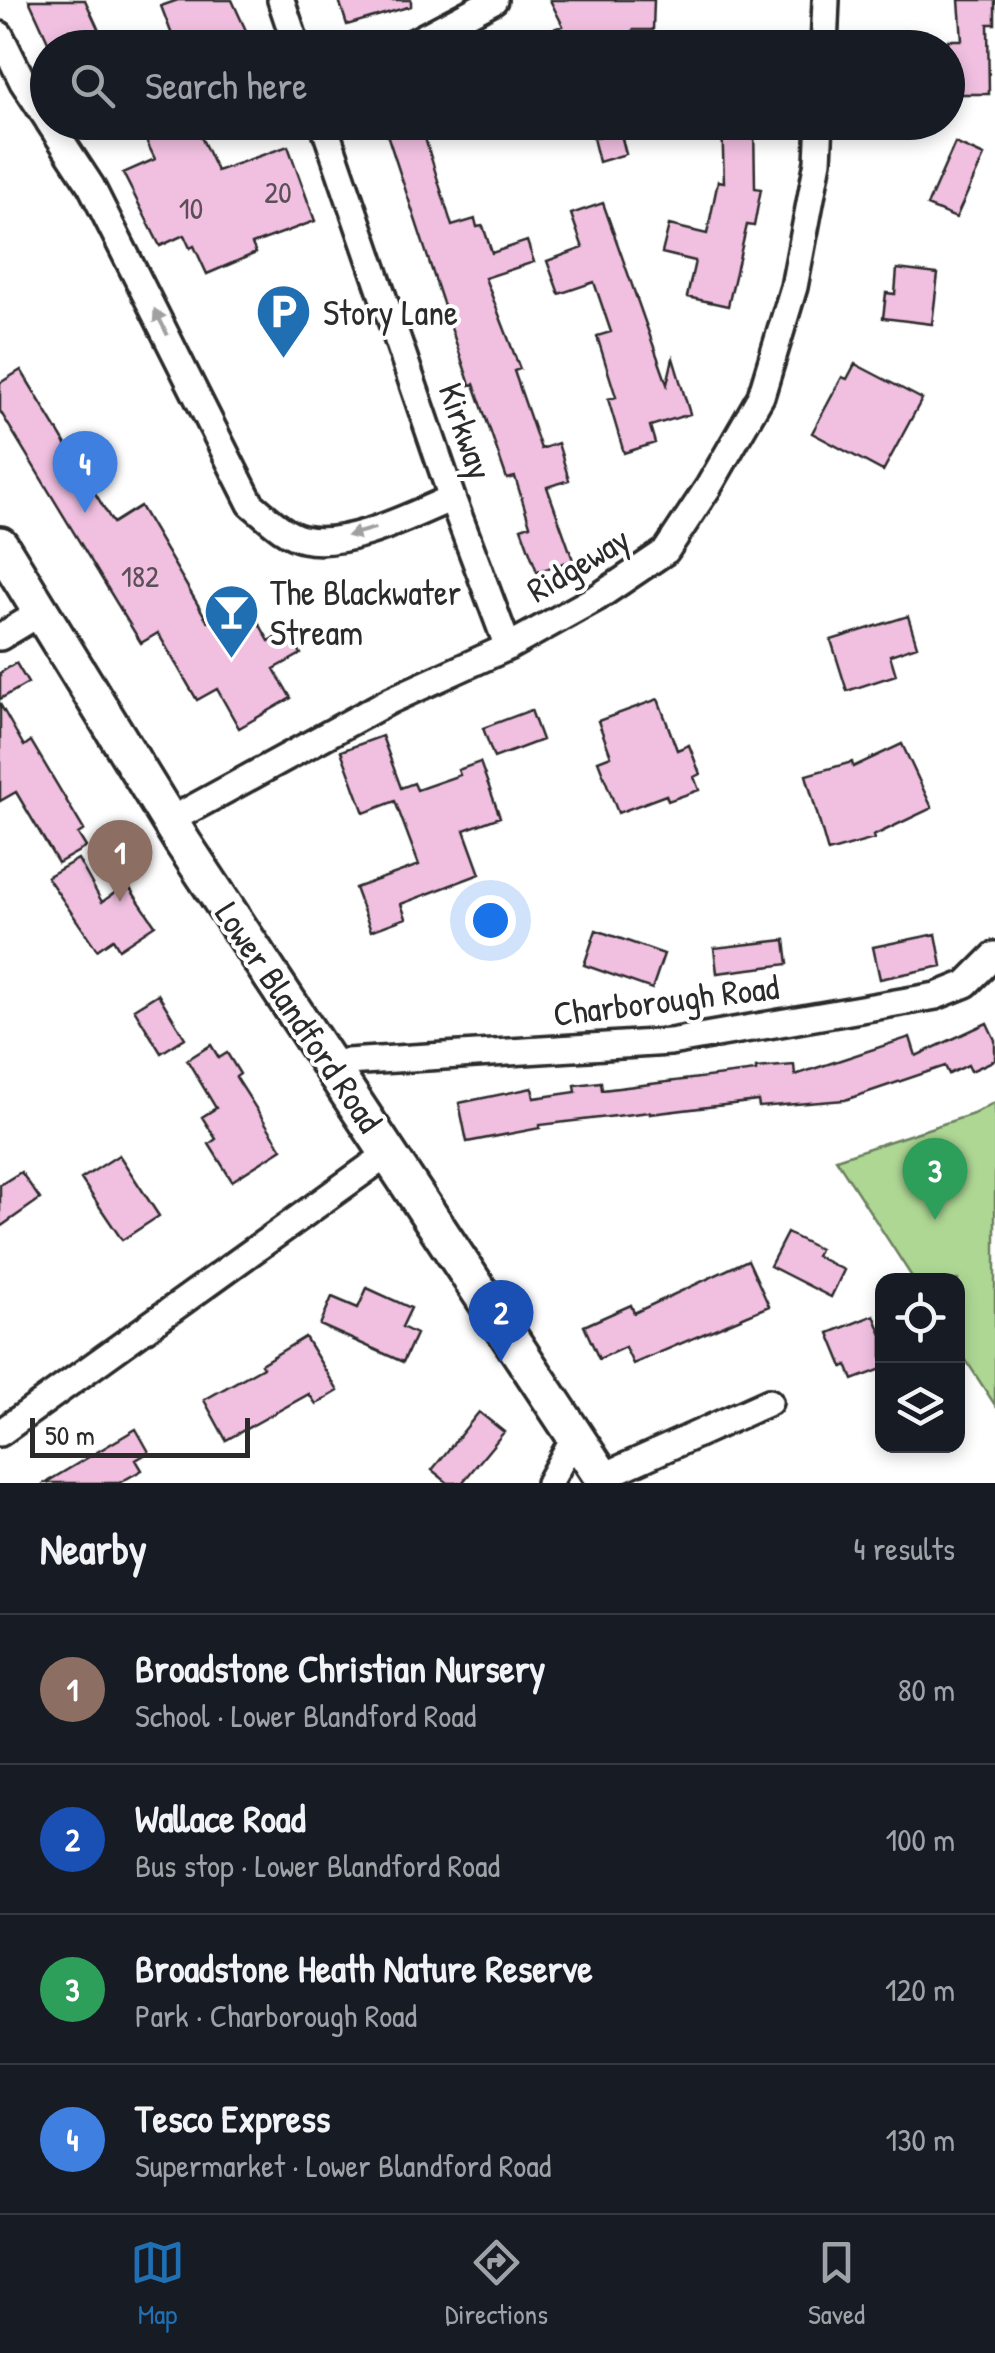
<!DOCTYPE html>
<meta charset="utf-8">
<style>
:root{--surface:#171b24;--page:#242831;--text:#f1f3f6;--muted:#9ea1a6;--line:#363941;--accent:#1f6fb2}
body{margin:0;font-family:"Patrick Hand",sans-serif;background:var(--page);color:var(--text)}
.controls{position:absolute;right:30px;bottom:30px;display:grid;overflow:hidden;border-radius:20px;box-shadow:0 5px 15px #0003}
.controls button{width:90px;height:90px;display:grid;place-items:center;padding:0;border:0;border-bottom:2px solid var(--line);background:var(--surface);color:var(--text);font:50px sans-serif}
.scale{position:absolute;left:30px;bottom:25px;width:220px;box-sizing:border-box;padding-left:10px;border:5px solid #2b2b2b;border-top:0;font-size:28px;line-height:35px;white-space:nowrap;color:#2b2b2b;-webkit-text-stroke:8px #fff;paint-order:stroke}
.you{position:absolute;left:490px;top:920px;width:35px;height:35px;margin:-25px;border:8px solid #fff;border-radius:50%;background:#1a73e8;box-shadow:0 0 0 15px #1a73e833}
.badge{display:grid;place-items:center;width:65px;height:65px;border-radius:50%;background:var(--accent);color:#fff;font-size:32px;font-weight:700}
.pin{position:absolute;translate:-50% -82px;filter:drop-shadow(0 2px 5px #0008)}
.pin::after{content:'';position:absolute;top:52px;width:35px;height:30px;background:inherit;clip-path:polygon(0 0,100% 0,50% 100%)}
.list{margin:0;padding:0;list-style:none}
h2{display:flex;justify-content:space-between;align-items:center;height:130px;margin:0;padding:0 40px;font-size:42px}
h2 small{font-size:32px;font-weight:400;color:var(--muted)}
.list li{display:grid;grid-template-columns:65px 1fr auto;gap:30px;align-items:center;box-sizing:border-box;height:150px;padding:0 40px;border-top:2px solid var(--line)}
.list b{display:block;font-size:38px;white-space:nowrap}
.list p{margin:0;font-size:32px;white-space:nowrap;color:var(--muted)}
.list em{font-size:32px;font-style:normal;color:var(--muted)}
.icon{flex:none;width:55px;height:55px;fill:none;stroke:currentColor;stroke-width:2;stroke-linecap:round;stroke-linejoin:round}
.map{position:relative;flex:none;width:995px;height:1483px;overflow:hidden}
.search{position:absolute;background:var(--surface);box-shadow:0 5px 15px #0003;left:30px;right:30px;top:30px;height:110px;display:flex;align-items:center;gap:25px;box-sizing:border-box;padding:0 35px;border-radius:55px;color:var(--muted);font-size:38px}
.sheet{height:730px;background:var(--surface)}
nav{display:flex;justify-content:space-around;align-items:center;box-sizing:border-box;height:140px;border-top:2px solid var(--line);background:var(--surface);font-size:28px;color:var(--muted)}
nav a{display:grid;justify-items:center;gap:5px}
nav .on{color:var(--accent)}
.map>svg:first-child{display:block}
.green{fill:#aed794;stroke:#6c8160;stroke-width:2.5}
.building{fill:#f1c0e1;stroke:#2b2b2b;stroke-width:2.5}
.lines{fill:none;stroke-linecap:round;stroke-linejoin:round}
.street-casing{stroke:#2b2b2b;stroke-width:32}
.secondary-casing{stroke:#2b2b2b;stroke-width:42}
.street{stroke:#fff;stroke-width:25}
.secondary{stroke:#fff;stroke-width:35}
.oneway{fill:#a0a0a0}
.labels{text-anchor:middle;dominant-baseline:central;stroke-width:8;stroke-linejoin:round;paint-order:stroke}
.number-label{font-size:30px;fill:#5c5058}
.poi-label{font-size:35px;fill:#2b2b2b;stroke:#fff;text-anchor:start}
.street-label{font-size:35px;fill:#2b2b2b;stroke:#fff}
</style>
<div class="map">
<svg width="995" height="1483" viewBox="0 0 995 1483">
<rect width="100%" height="100%" fill="#fff"/>
<filter id="ink" filterUnits="userSpaceOnUse"><feTurbulence type="fractalNoise" baseFrequency=".01" numOctaves="2"/><feDisplacementMap in="SourceGraphic" scale="20" xChannelSelector="R" yChannelSelector="G"/><feConvolveMatrix kernelMatrix="1 2 1 2 8 2 1 2 1" color-interpolation-filters="sRGB"/></filter>
<g filter="url(#ink)">
<path class="green" d="M995,1102v303l-37,-57v-68h-44l-78,-121 137,-45z"/>
<path class="building" d="M29,0h56l22,48h-56z
M178,0h54l22,48h-77l-16,-42z
M339,0h72v6l-64,19z
M550,0h104l-1,30h-19l-36,18h-87l-1,-6 53,-16z
M959,0h36v24h-7l1,70h-41v-54h14z
M158,122h36l23,49 71,-25 27,75 -63,23 4,9 -49,21 -13,-28 -4,2 -6,-13 -24,11 -37,-73 32,-14 -14,-29z
M383,122h37l32,104 23,-7 2,8 6,-1 9,27 35,-12 7,21 -49,16 35,91 -6,2 27,78 17,-6 11,37 -22,7 26,73 -36,12 -16,-44 9,-3 -15,-48 -8,2 -33,-95 -4,1z
M722,122h32l1,66 6,1 -7,37 -7,-1 -19,81 -41,-9 8,-36 -33,-8 7,-28 38,9 11,-53 6,1z
M620,131l6,23 -27,8 -6,-24z
M955,143l29,13 -28,62 -29,-12z
M603,203l64,181 6,-26 17,56 -40,12 5,17 -31,10 -16,-54 8,-2 -19,-61 14,-4 -17,-50 -35,12 -12,-33 36,-13 -12,-34z
M897,269l41,5 -6,50 -49,-6 3,-25 9,1z
M855,364l67,35 -39,72 -71,-38 30,-56 5,2z
M21,370l92,153 27,-17 68,116 38,-22 23,41 19,-11 13,24 -27,15 17,29 -52,30 -22,-39 -20,11 -39,-67 -17,10 -141,-232v-28z
M908,616l9,30 -27,9 6,20 -49,16 -16,-51z
M16,663l12,20 -28,16v-26z
M658,699l19,51 12,-5 11,29 -6,3 5,13 -31,11 -2,-6 -48,18 -20,-52 13,-5 -13,-35z
M0,704l24,42 7,-5 53,89 -6,4 8,13 -28,16 -42,-71 -16,9z
M531,710l11,30 -48,18 -11,-30z
M382,736l19,52 13,-5 3,7 43,-15 -2,-5 22,-8 20,55 -36,13 16,44 -79,30 5,14 -35,13 -16,-43 64,-23 -24,-64 -31,12 -23,-62z
M902,744l30,64 -59,28 1,3 -46,13 -22,-77 46,-13 1,5z
M78,859l24,43 25,-18 28,41 -36,24 -6,-10 -16,11 -50,-73z
M596,930l68,24 -12,35 -68,-24z
M936,934l6,32 -62,13 -7,-32z
M785,940l3,24 -71,9 -3,-25z
M158,994l27,44 -24,15 -27,-44z
M987,1023l8,17v20l-24,11 -3,-6 -19,9 -4,-8 -100,34 -86,7 -1,-6 -108,13v-2l-110,13v3l-73,14 -8,-39 73,-15 2,10 42,-6 -1,-7 26,-3 1,8 154,-19v-3l38,-3 1,10 115,-38 6,19z
M211,1045l8,13 8,-5 13,21 -4,3 46,72 -50,32 -23,-37 7,-5 -14,-22 14,-9 -29,-48z
M119,1155l40,61 -37,24 -41,-61z
M21,1172l19,27 -40,28v-42z
M787,1233l32,16 -3,7 28,14 -13,27 -61,-31z
M748,1260l21,46 -136,58 -8,-17 -26,12 -15,-33 47,-21 3,8z
M367,1288l44,20 -9,19 14,7 -13,28 -83,-37 12,-28 26,11z
M874,1315l8,20v34l-29,11 -6,-15 -4,2 -14,-34z
M305,1337l33,54 -22,13 -7,-10 -83,46 -22,-40 59,-33 -2,-3z
M479,1412l25,20 -42,51h-14l-16,-13z
M136,1429l13,23 -13,8 6,10 -23,13h-74z"/>
<g class="lines">
<defs>
<path id="street" d="M281,0l16,48
M0,35l23,47 25,38
M403,48l91,-48
M824,48l2,-48
M49,122l42,64 160,318c15,12 33,31 52,35 43,10 109,-24 149,-41
M323,122l129,376 56,149
M0,637l40,-24
M169,821l222,-121 117,-53 90,-50 68,-46 43,-65 52,-90 33,-109 24,-126 2,-39
M330,1063l340,-21 266,-46 30,-12 29,-29
M0,1433l389,-280
M602,1477l167,-75
M549,1483l26,-47"/>
<path id="secondary" d="M0,545l183,298 423,640"/>
</defs>
<use href="#street" class="street-casing"/>
<use href="#secondary" class="secondary-casing"/>
<use href="#street" class="street"/>
<use href="#secondary" class="secondary"/>
</g>
<defs><path id="oneway-solid" d="M-6-.8H1V-3.2L6.5 0L1 3.2V.8H-6Z" transform="scale(2.5)"/></defs>
<g class="oneway">
<use href="#oneway-solid" transform="translate(161 322) rotate(-117)"/>
<use href="#oneway-solid" transform="translate(361 532) rotate(164)"/>
</g>
</g>
<defs>
<symbol id="parking-pin" viewBox="-11 -11 22 30"><path d="M0 17L-7.5 6A9.5 9.5 0 1 1 7.5 6Z" fill="#1f6fb2" stroke="#fff"/><path d="M-3.5-5.5H1a3.5 3.5 0 0 1 0 7H-1V5.5H-3.5ZM-1-3.4V-.6H.8a1.4 1.4 0 0 0 0-2.8Z" fill="#fff"/></symbol>
<symbol id="bar-pin" viewBox="-11 -11 22 30"><path d="M0 17L-7.5 6A9.5 9.5 0 1 1 7.5 6Z" fill="#1f6fb2" stroke="#fff"/><path d="M-6-5H6L.8 .8V4.5H3.5V6h-7V4.5H-.8V.8Z" fill="#fff"/></symbol>
</defs>
<g fill-rule="evenodd">
<use href="#parking-pin" x="252" y="280" width="63" height="86"/>
<use href="#bar-pin" x="200" y="580" width="63" height="86"/>
</g>
<g class="labels">
<g class="number-label">
<text x="278" y="192">20</text>
<text x="191" y="208">10</text>
<text x="140" y="576">182</text>
</g>
<g class="poi-label">
<text x="323" y="312">Story Lane</text>
<text x="270" y="592">The Blackwater<tspan x="270" dy="40">Stream</tspan></text>
</g>
<g class="street-label">
<text transform="translate(466 431) rotate(71)">Kirkway</text>
<text transform="translate(578 564) rotate(-31)">Ridgeway</text>
<text transform="translate(666 1000) rotate(-7)">Charborough Road</text>
<text transform="translate(299 1017) rotate(56)">Lower Blandford Road</text>
</g>
</g>
</svg>
<div class="controls">
<button><svg class="icon" aria-label="locate" viewBox="0 0 24 24"><circle cx="12" cy="12" r="6"/><path d="M12 2v4M12 18v4M2 12h4M18 12h4"/></svg></button>
<button><svg class="icon" aria-label="layers" viewBox="0 0 24 24"><path d="M12 4l9 5-9 5-9-5zM3 14l9 5 9-5"/></svg></button>
</div>
<div class="scale">50 m</div>
<div class="you"></div>
<div class="pin badge" style="left:120px;top:902px;background:#8d6e63">1</div>
<div class="pin badge" style="left:501px;top:1362px;background:#1a4fb4">2</div>
<div class="pin badge" style="left:935px;top:1220px;background:#2e9e5b">3</div>
<div class="pin badge" style="left:85px;top:513px;background:#3f7fe0">4</div>
<div class="search"><svg class="icon" aria-label="search" viewBox="0 0 24 24"><circle cx="10" cy="10" r="6"/><path d="M15 15l6 6"/></svg>Search here</div>
</div>
<section class="sheet">
<h2>Nearby<small>4 results</small></h2>
<ul class="list">
<li><span class="badge" style="background:#8d6e63">1</span><div><b>Broadstone Christian Nursery</b><p>School · Lower Blandford Road</p></div><em>80 m</em></li>
<li><span class="badge" style="background:#1a4fb4">2</span><div><b>Wallace Road</b><p>Bus stop · Lower Blandford Road</p></div><em>100 m</em></li>
<li><span class="badge" style="background:#2e9e5b">3</span><div><b>Broadstone Heath Nature Reserve</b><p>Park · Charborough Road</p></div><em>120 m</em></li>
<li><span class="badge" style="background:#3f7fe0">4</span><div><b>Tesco Express</b><p>Supermarket · Lower Blandford Road</p></div><em>130 m</em></li>
</ul>
</section>
<nav>
<a class="on"><svg class="icon" aria-label="map" viewBox="0 0 24 24"><path d="M3 6l6-2 6 2 6-2v14l-6 2-6-2-6 2zM9 4v14M15 6v14"/></svg>Map</a>
<a><svg class="icon" aria-label="directions" viewBox="0 0 24 24"><path d="M12 3l9 9-9 9-9-9zM9 14v-3h6M13 9l2 2-2 2"/></svg>Directions</a>
<a><svg class="icon" aria-label="saved" viewBox="0 0 24 24"><path d="M7 4h10v16l-5-4-5 4z"/></svg>Saved</a>
</nav>
